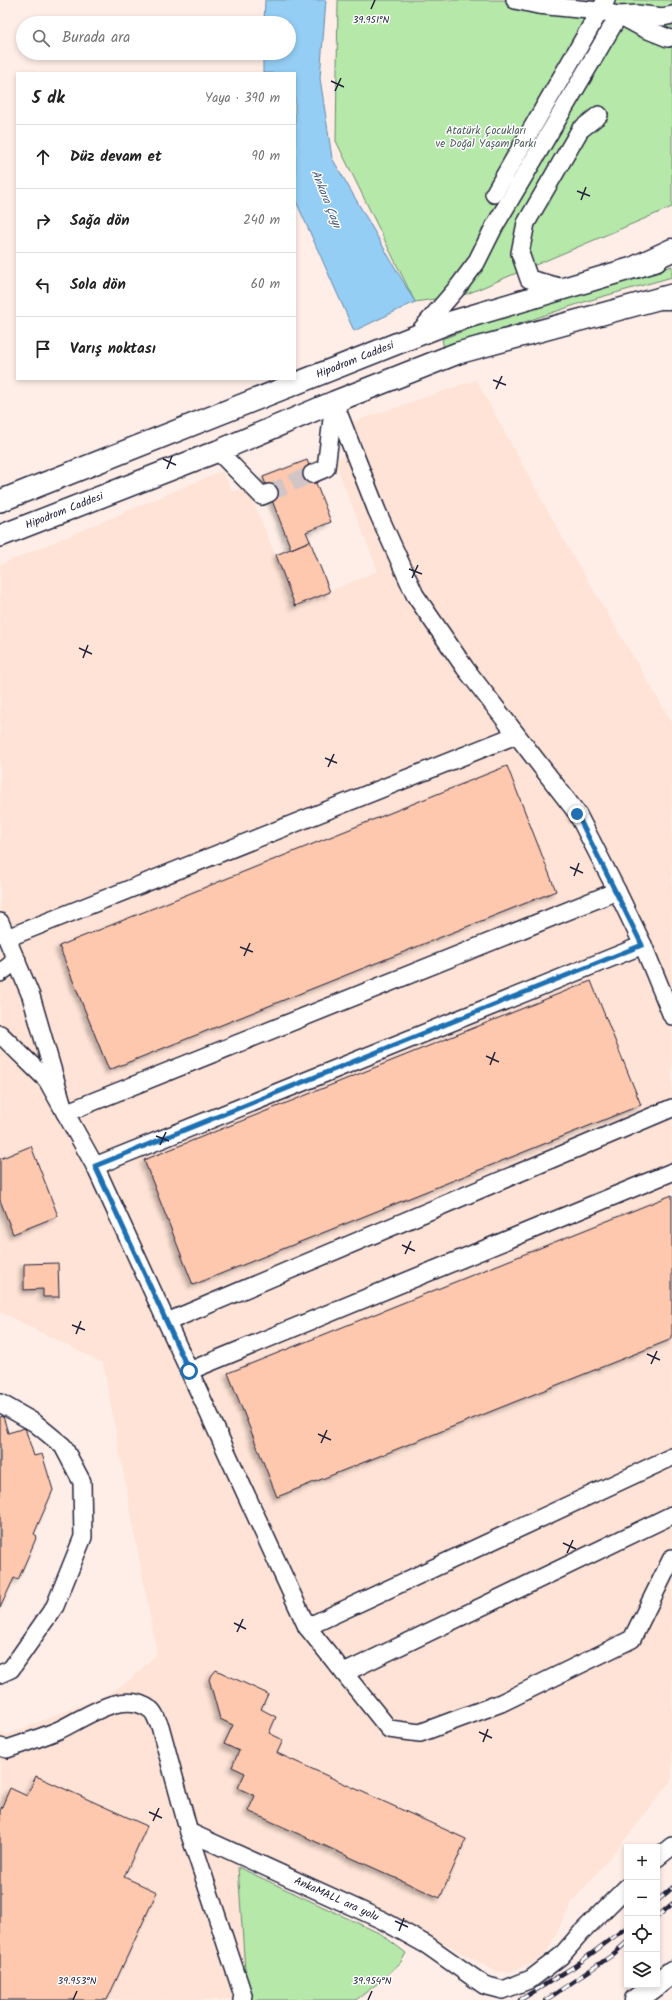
<!DOCTYPE html>
<html lang="tr">
<meta charset="utf-8">
<style>
:root{--surface:#fff;--page:#f2f2f2;--text:#222;--muted:#767676;--line:#e0e0e0}
body{margin:0;font-family:Kalam,sans-serif;background:var(--page);color:var(--text)}
.controls{position:absolute;right:12px;bottom:12px;display:grid;overflow:hidden;border-radius:0px;box-shadow:0 2px 6px #0003}
.controls button{width:36px;height:36px;display:grid;place-items:center;padding:0;border:0;border-bottom:1px solid var(--line);background:var(--surface);color:var(--text);font:20px sans-serif}
.stop{position:absolute;width:12px;height:12px;margin:-9px;border:3px solid #1f6fb2;border-radius:50%;background:#fff}
.stop.end{background:#1f6fb2;border-color:#fff;box-shadow:0 1px 4px #0008}
.list{margin:0;padding:0;list-style:none}
h2{display:flex;justify-content:space-between;align-items:center;height:52px;margin:0;padding:0 16px;font-size:17px}
h2 small{font-size:13px;font-weight:400;color:var(--muted)}
.list li{display:grid;grid-template-columns:26px 1fr auto;gap:12px;align-items:center;box-sizing:border-box;height:64px;padding:0 16px;border-top:1px solid var(--line)}
.list b{display:block;font-size:15px;white-space:nowrap}
.list em{font-size:13px;font-style:normal;color:var(--muted)}
.icon{flex:none;width:22px;height:22px;fill:none;stroke:currentColor;stroke-width:2;stroke-linecap:round;stroke-linejoin:round}
.map{position:relative;flex:none;width:672px;height:2000px;overflow:hidden}
.search{position:absolute;background:var(--surface);box-shadow:0 2px 6px #0003;left:16px;top:16px;width:280px;height:44px;display:flex;align-items:center;gap:10px;box-sizing:border-box;padding:0 14px;border-radius:22px;color:var(--muted);font-size:15px}
.panel{position:absolute;background:var(--surface);box-shadow:0 2px 6px #0003;left:16px;top:72px;width:280px;height:308px;border-radius:0px}
.map>svg:first-child{display:block}
.built{fill:#fee3d6}
.green{fill:#b5e8a9;stroke:#6c8572}
.water{fill:#94cef4;stroke:#6689aa}
.building{fill:#fdc8ae;stroke:#22223b;filter:url(#shadow)}
.lines{fill:none;stroke-linecap:round;stroke-linejoin:round}
.minor-tunnel{stroke:#d2c5c5;stroke-width:17;stroke-dasharray:17 8;stroke-linecap:butt}
.minor-casing{stroke:#22223b;stroke-width:20}
.major-casing{stroke:#22223b;stroke-width:24}
.highway-casing{stroke:#22223b;stroke-width:25}
.minor{stroke:#fff;stroke-width:17}
.major{stroke:#fff;stroke-width:21}
.highway{stroke:#fff;stroke-width:22}
.rail-casing{stroke:#22223b;stroke-width:4.5}
.rail{stroke:#fff;stroke-width:3;stroke-dasharray:9;stroke-linecap:butt}
.route{stroke:#1f6fb2;stroke-width:5}
.ticks{fill:none;stroke:#22223b;stroke-width:1.5}
.labels{text-anchor:middle;dominant-baseline:central;stroke-width:3;stroke-linejoin:round;paint-order:stroke}
.park-label{font-size:11px;fill:#4e5d5c;stroke:#fff}
.street-label{font-size:11px;fill:#22223b;stroke:#fff}
.water-label{font-size:12px;font-style:italic;fill:#4a5e7c;stroke:#fff}
.ticks-label{font-size:10px;text-anchor:middle;fill:#22223b;stroke:#fff;stroke-width:3;stroke-linejoin:round;paint-order:stroke}
</style>
<div class="map">
<svg width="672" height="2000" viewBox="0 0 672 2000">
<defs>
<filter id="shadow"><feDropShadow dx="-3.5" dy="3.5" stdDeviation="2" flood-color="#0004"/></filter>
</defs>
<rect width="100%" height="100%" fill="#feeee7"/>
<filter id="ink" filterUnits="userSpaceOnUse"><feTurbulence type="fractalNoise" baseFrequency=".025" numOctaves="2"/><feDisplacementMap in="SourceGraphic" scale="8" xChannelSelector="R" yChannelSelector="G"/><feConvolveMatrix kernelMatrix="1 2 1 2 8 2 1 2 1" color-interpolation-filters="sRGB"/></filter>
<g filter="url(#ink)">
<path class="built" d="M476,380l91,166 105,176v1057l-40,52 -60,71 -24,48 -9,11 -29,11h-13l-111,-60 -140,-62 -8,17 9,133h-247v-268l6,3 100,-40 24,-15 27,-26 -54,-291 -103,-51v-747l222,-94 10,21 15,-5 49,118 82,-34 -44,-111 30,-13 -11,-25z"/>
<path class="green" d="M338,0h334v207l-205,87 -52,8 -79,-161z
M672,266v11l-85,24 -143,48 -2,-10 62,-23z
M238,1867l143,67 25,19 -5,9 -19,18 -26,20h-109z"/>
<path class="water" d="M265,0h61l-6,78 12,80 83,144 -61,29 -59,-132v-126h-32v-20h26v-30h-25z"/>
<path class="building" d="M307,460l24,62 -25,10 4,9 -19,8 -28,-72z
M310,541l20,51 -35,14 -19,-51z
M507,766l49,125 -447,179 -50,-124z
M591,981l50,124 -448,180 -49,-125z
M31,1146l27,70 -45,18 -13,-34v-41z
M672,1195v144l-395,158 -49,-124z
M58,1263l1,34h-16v-8l-19,1v-26z
M3,1416l5,17 17,-5 9,28 8,-2 11,36 -19,44 3,2 -19,44 -4,-2 -14,30v-191z
M216,1670l52,24 -7,15 15,8 -7,16 14,7 -6,13 189,86 -26,59 -192,-87 7,-15 -17,-8 7,-15 -13,-6 7,-16 -15,-7 9,-19 -13,-6 -11,-40z
M36,1776l111,50 -23,51 33,15 -50,108h-107v-189l10,-23 17,8z"/>
<g class="lines">
<path class="minor-tunnel" d="M269,493l43,-19"/>
<defs>
<g id="minor">
<path d="M515,0l23,5 61,6 20,4 18,-1 26,3 9,-2"/>
<path d="M494,194l112,-194"/>
<path d="M563,288l-34,-9 -9,-26 6,-30 54,-93 19,-15"/>
<path d="M415,337l43,-50 18,-24 18,-36 125,-212 24,13 25,10"/>
<path d="M334,402l43,109 38,84 50,73 112,145 40,78 26,54 29,71"/>
<path d="M218,451l44,45 7,-3"/>
<path d="M312,474l14,-6 8,-65"/>
<path d="M0,922l31,74 34,117 552,-222"/>
<path d="M7,938l509,-203"/>
<path d="M0,973l17,-13"/>
<path d="M0,1034l47,46 48,86 212,461 82,102 31,4 81,-30 131,-64 40,-81"/>
<path d="M95,1166l548,-221"/>
<path d="M167,1322l505,-214"/>
<path d="M189,1371l483,-199"/>
<path d="M0,1403l35,20 28,23 19,36 1,55 -28,69 -44,63 -11,5"/>
<path d="M307,1627l365,-170"/>
<path d="M344,1673l328,-158"/>
<path d="M0,1747l7,2c18,-6 35,-12 52,-19 26,-12 64,-42 92,-20 4,3 6,11 9,16l29,106 54,163 -1,5"/>
<path id="s1" d="M189,1832l193,88 45,25 57,40 19,5 28,-11 30,-23 20,-23 46,-46"/>
<path d="M657,1858l15,-12"/>
</g>
<g id="major">
<path id="s2" d="M0,501l451,-179 205,-61"/>
<path id="s3" d="M0,536l218,-85 116,-49 124,-49 214,-58"/>
</g>
<path id="highway" d="M638,266l34,-16
M662,298h10
M657,1984l15,-12
M636,2000l20,-15"/>
</defs>
<use href="#minor" class="minor-casing"/>
<use href="#major" class="major-casing"/>
<use href="#highway" class="highway-casing"/>
<use href="#minor" class="minor"/>
<use href="#major" class="major"/>
<use href="#highway" class="highway"/>
<defs>
<path id="rail" d="M657,1901l15,-13
M657,1917l15,-13
M520,2000l55,-34 52,-39
M546,2000l65,-44 16,-14"/>
</defs>
<use href="#rail" class="rail-casing"/>
<use href="#rail" class="rail"/>
</g>
</g>
<g class="lines" filter="url(#ink)">
<path class="route" d="M189,1371l-94,-205 547,-221 -65,-131"/>
</g>
<path class="ticks" d="M371,9l4,-9M331,81l13,6M335,91l6,-13M577,191l13,5M581,200l5,-13M493,380l13,5M496,389l6,-13M163,459l13,6M167,469l5,-13M409,569l13,5M412,578l6,-13M79,648l13,6M83,658l5,-13M325,758l12,5M328,767l6,-13M570,867l13,6M574,876l5,-13M240,947l13,5M244,956l6,-13M486,1056l13,6M490,1065l5,-13M156,1136l13,5M160,1145l6,-13M402,1245l13,6M405,1254l6,-13M72,1325l13,5M76,1334l5,-13M647,1354l13,6M651,1364l6,-13M318,1434l13,6M321,1443l6,-13M563,1543l13,6M567,1553l6,-13M234,1623l12,6M237,1632l6,-13M479,1732l13,6M483,1742l5,-13M149,1812l13,6M153,1821l6,-13M395,1921l13,6M399,1931l5,-13M73,2000l4,-9M368,2000l4,-9"/>
<g class="labels">
<g class="park-label">
<text x="486" y="131">Atatürk Çocukları<tspan x="486" dy="13">ve Doğal Yaşam Parkı</tspan></text>
</g>
<g class="street-label">
<text stroke="none"><textPath href="#s2" startOffset="382">Hipodrom Caddesi</textPath></text>
<text stroke="none"><textPath href="#s3" startOffset="69">Hipodrom Caddesi</textPath></text>
<text stroke="none"><textPath href="#s1" startOffset="162">AnkaMALL ara yolu</textPath></text>
</g>
<g class="water-label">
<text transform="translate(326 199) rotate(68)">Ankara Çayı</text>
</g>
</g>
<g class="ticks-label">
<text x="371" y="23">39.951°N</text>
<text x="77" y="1984">39.953°N</text>
<text x="372" y="1984">39.954°N</text>
</g>
</svg>
<div class="controls">
<button>+</button>
<button>−</button>
<button><svg class="icon" aria-label="locate" viewBox="0 0 24 24"><circle cx="12" cy="12" r="6"/><path d="M12 2v4M12 18v4M2 12h4M18 12h4"/></svg></button>
<button><svg class="icon" aria-label="layers" viewBox="0 0 24 24"><path d="M12 4l9 5-9 5-9-5zM3 14l9 5 9-5"/></svg></button>
</div>
<div class="stop" style="left:189px;top:1371px"></div>
<div class="stop end" style="left:577px;top:814px"></div>
<div class="search"><svg class="icon" aria-label="search" viewBox="0 0 24 24"><circle cx="10" cy="10" r="6"/><path d="M15 15l6 6"/></svg>Burada ara</div>
<section class="panel">
<h2>5 dk<small>Yaya · 390 m</small></h2>
<ul class="list">
<li><svg class="icon" aria-label="ahead" viewBox="0 0 24 24"><path d="M12 20V5M6 11l6-6 6 6"/></svg><div><b>Düz devam et</b></div><em>90 m</em></li>
<li><svg class="icon" aria-label="right" viewBox="0 0 24 24"><path d="M7 20v-9h11M14 6l5 5-5 5"/></svg><div><b>Sağa dön</b></div><em>240 m</em></li>
<li><svg class="icon" aria-label="left" viewBox="0 0 24 24"><path d="M17 20v-9H6M10 6l-5 5 5 5"/></svg><div><b>Sola dön</b></div><em>60 m</em></li>
<li><svg class="icon" aria-label="arrive" viewBox="0 0 24 24"><path d="M6 21V4h12l-3 4 3 4H6"/></svg><div><b>Varış noktası</b></div></li>
</ul>
</section>
</div>
